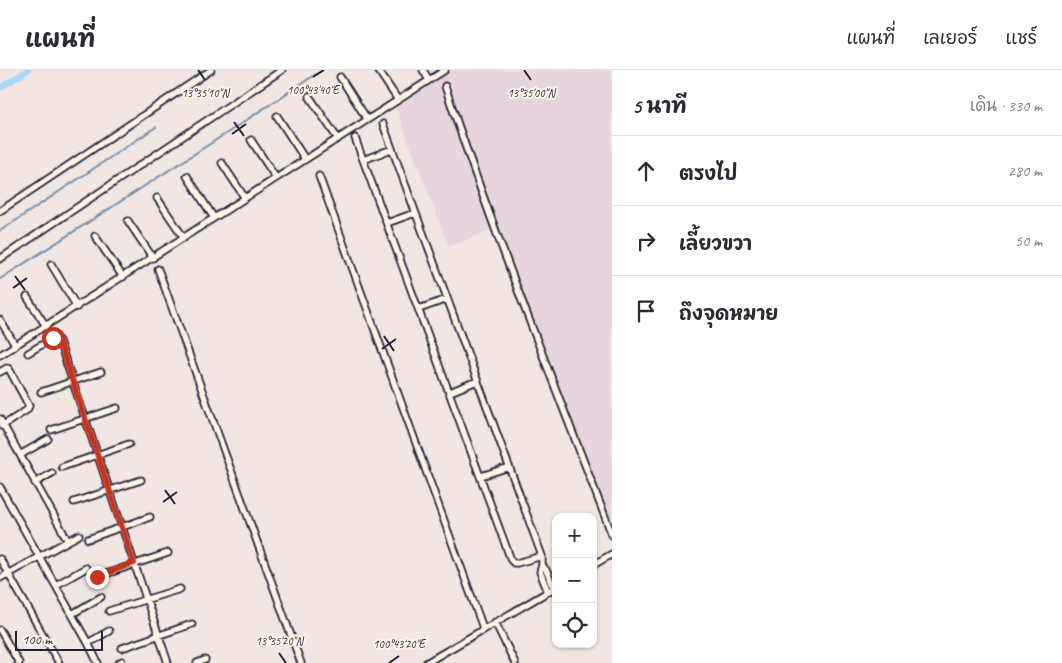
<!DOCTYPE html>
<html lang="th">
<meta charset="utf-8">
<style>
:root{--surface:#fff;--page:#f2f2f3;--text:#2b2b33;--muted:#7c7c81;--line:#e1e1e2}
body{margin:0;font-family:Caveat,"Playpen Sans Thai",sans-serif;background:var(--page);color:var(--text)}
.controls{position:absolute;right:15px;bottom:15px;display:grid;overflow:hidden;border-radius:10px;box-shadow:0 1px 4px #0004}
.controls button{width:45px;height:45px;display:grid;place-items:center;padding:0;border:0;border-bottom:1px solid var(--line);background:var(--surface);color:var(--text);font:25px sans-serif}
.scale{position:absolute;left:15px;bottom:12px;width:88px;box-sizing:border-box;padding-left:5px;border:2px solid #22223b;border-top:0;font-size:14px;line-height:18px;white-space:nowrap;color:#22223b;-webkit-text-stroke:4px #fcf5e5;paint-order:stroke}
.stop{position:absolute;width:15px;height:15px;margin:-11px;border:4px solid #c8321e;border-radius:50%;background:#fff}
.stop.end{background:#c8321e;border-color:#fff;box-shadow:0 1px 5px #0008}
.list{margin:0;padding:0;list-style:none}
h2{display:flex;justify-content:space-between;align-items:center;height:65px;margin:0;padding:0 20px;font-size:21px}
h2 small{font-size:16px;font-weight:400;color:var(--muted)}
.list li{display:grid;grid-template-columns:32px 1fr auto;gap:15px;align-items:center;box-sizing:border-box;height:70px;padding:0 20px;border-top:1px solid var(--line)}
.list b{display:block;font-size:19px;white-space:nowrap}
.list em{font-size:16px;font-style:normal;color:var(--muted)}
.icon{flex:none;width:28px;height:28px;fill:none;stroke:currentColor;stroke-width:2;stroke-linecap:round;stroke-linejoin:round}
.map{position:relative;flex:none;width:612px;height:593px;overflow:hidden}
header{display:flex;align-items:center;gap:30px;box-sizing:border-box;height:70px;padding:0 25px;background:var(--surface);border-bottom:1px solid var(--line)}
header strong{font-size:24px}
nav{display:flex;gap:28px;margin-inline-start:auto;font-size:18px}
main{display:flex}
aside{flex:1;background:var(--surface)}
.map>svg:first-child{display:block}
.built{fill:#e6d4de}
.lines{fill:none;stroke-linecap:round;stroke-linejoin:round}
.stream{stroke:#748fab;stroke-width:2}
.canal{stroke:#aad7f6;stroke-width:6}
.minor-casing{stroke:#22223b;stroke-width:9}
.minor{stroke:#fcf5e5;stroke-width:5.5}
.route{stroke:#c8321e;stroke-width:6}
.ticks{fill:none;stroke:#22223b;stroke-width:2}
.ticks-label{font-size:12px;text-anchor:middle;fill:#22223b;stroke:#fcf5e5;stroke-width:4;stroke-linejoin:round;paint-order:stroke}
</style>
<header>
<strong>แผนที่</strong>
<nav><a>แผนที่</a><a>เลเยอร์</a><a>แชร์</a></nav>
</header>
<main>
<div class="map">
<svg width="612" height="593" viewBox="0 0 612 593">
<rect width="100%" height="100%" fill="#f2e6e2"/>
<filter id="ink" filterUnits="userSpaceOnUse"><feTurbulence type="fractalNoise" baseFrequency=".02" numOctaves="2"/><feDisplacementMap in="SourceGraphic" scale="10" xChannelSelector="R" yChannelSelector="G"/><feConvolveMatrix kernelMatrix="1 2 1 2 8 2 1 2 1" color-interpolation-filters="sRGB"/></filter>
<g filter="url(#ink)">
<path class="built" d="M453,0h159v472l-117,-314 -46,19 -54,-141z"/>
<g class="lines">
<path class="stream" d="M0,161l156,-104
M0,209l230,-148 92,-61"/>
<path class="canal" d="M0,18l28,-18"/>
<defs>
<path id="minor" d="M378,0l20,30
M423,0l6,10
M340,7l27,42
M445,16c50,151 110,300 167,449
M309,26l29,43
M277,46l28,43
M383,54l159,432v9
M355,68l156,422 3,3h3l25,-7
M251,70l25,38
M363,90l29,-11
M222,93l23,35
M187,106l27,42
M319,106l164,452
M157,128l27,40
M0,141l211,-141
M128,151l25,37
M387,153l28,-10
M95,166l28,41
M0,189l282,-189
M51,194l26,43
M158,199l143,394
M27,227l19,29
M419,239l28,-10
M0,250l15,25
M28,283l25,-15h3l3,3 109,322
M0,285l445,-285
M0,302l7,-4 2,1 20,37 -2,4 -25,16
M41,322l60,-20
M450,322l27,-11
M0,349l68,122
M51,360l66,-22
M20,385l28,-16
M62,397l67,-23
M481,406l28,-9
M35,413l17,-10
M0,417l88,156 10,20
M74,432l67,-22
M88,469l62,-22
M0,489l59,104
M593,495l19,-11
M97,507l71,-24
M0,508l79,-43
M56,515l30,-17
M548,522l-8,-20 2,-7 4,5 8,18
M109,541l71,-22
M72,544l29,-17
M495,552l20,41
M0,560l19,33
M88,573l21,-12
M122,578l70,-24
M119,593l3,-2
M197,593l8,-3
M426,593l130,-76"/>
</defs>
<use href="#minor" class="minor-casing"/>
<use href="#minor" class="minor"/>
</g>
</g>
<g class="lines" filter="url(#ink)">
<path class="route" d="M53,268h3l3,3 75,222 -37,14"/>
</g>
<path class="ticks" d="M198,0l7,10M524,0l7,10M313,7l11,-7M234,52l10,14M232,64l14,-10M15,206l10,14M13,218l14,-10M384,266l10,15M382,279l14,-10M165,420l10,14M163,432l14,-10M279,583l7,10M389,593l10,-7"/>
<g class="ticks-label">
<text x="313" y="24">100°43'40"E</text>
<text x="205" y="27">13°35'10"N</text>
<text x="531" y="27">13°35'00"N</text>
<text x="279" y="575">13°35'20"N</text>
<text x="399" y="578">100°43'20"E</text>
</g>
</svg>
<div class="controls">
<button>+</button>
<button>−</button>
<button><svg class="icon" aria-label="locate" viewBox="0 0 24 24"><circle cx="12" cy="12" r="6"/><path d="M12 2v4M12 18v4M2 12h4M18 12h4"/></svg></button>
</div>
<div class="scale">100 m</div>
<div class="stop" style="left:53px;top:268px"></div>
<div class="stop end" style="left:97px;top:507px"></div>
</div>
<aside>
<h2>5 นาที<small>เดิน · 330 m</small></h2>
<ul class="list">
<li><svg class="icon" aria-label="ahead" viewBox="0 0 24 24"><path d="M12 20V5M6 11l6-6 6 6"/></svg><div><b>ตรงไป</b></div><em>280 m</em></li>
<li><svg class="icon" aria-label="right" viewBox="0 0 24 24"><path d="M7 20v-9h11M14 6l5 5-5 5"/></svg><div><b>เลี้ยวขวา</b></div><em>50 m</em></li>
<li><svg class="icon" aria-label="arrive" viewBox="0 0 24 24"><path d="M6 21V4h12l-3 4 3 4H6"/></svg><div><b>ถึงจุดหมาย</b></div></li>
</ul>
</aside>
</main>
